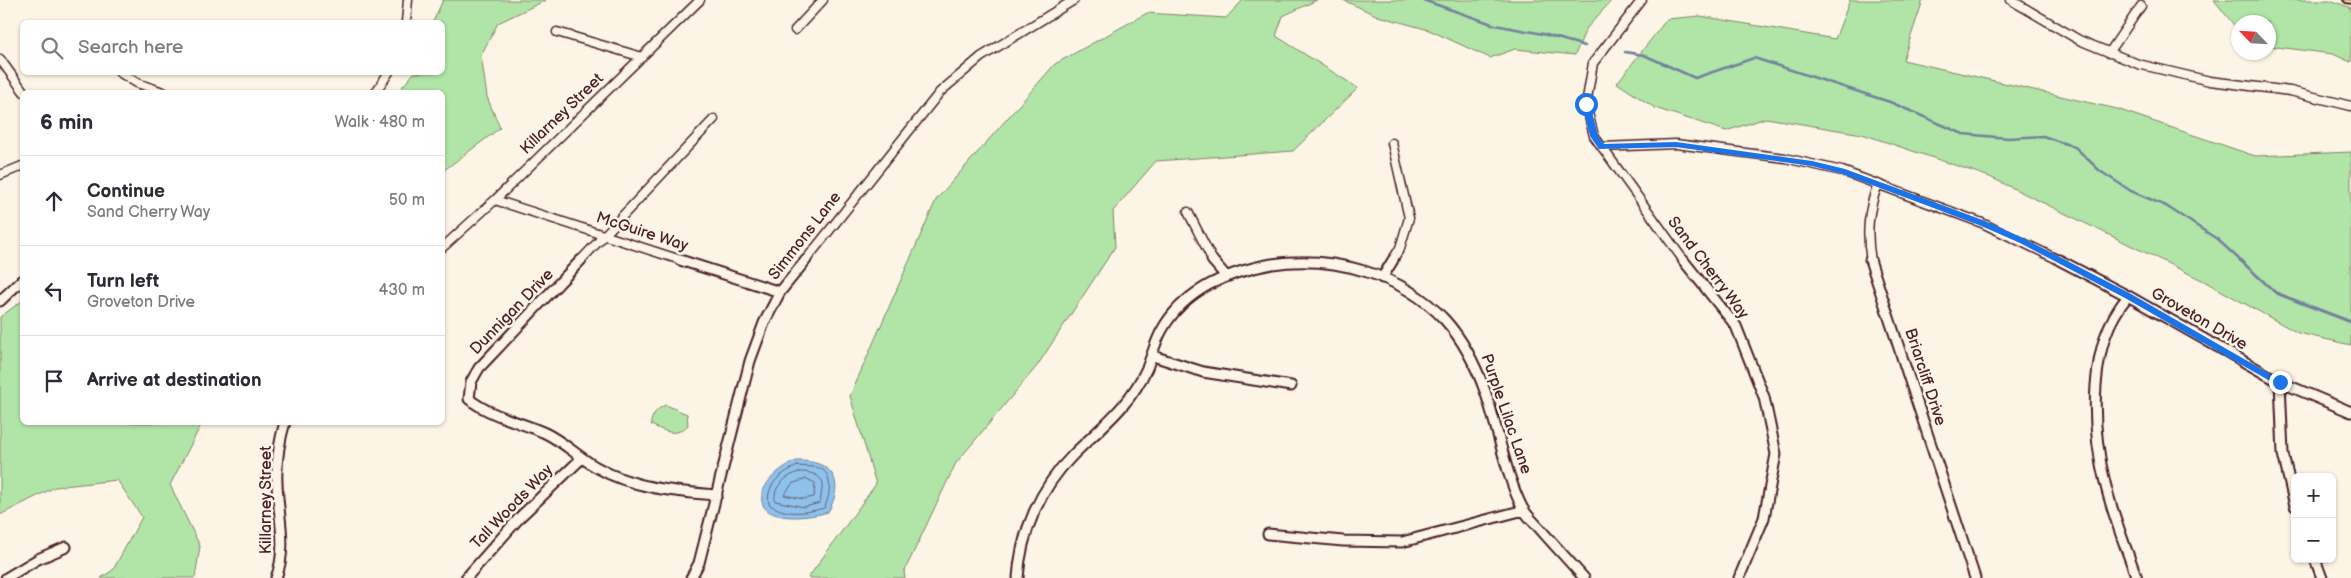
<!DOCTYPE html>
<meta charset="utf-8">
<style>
:root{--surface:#fff;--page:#f2f2f3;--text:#2b2b33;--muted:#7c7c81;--line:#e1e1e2}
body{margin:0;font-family:"Balsamiq Sans",sans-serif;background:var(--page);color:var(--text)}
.controls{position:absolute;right:15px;bottom:15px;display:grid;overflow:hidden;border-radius:8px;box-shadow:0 1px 4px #0004}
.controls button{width:45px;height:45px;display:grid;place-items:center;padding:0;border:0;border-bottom:1px solid var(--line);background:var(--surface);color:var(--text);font:25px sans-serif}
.compass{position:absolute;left:2231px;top:15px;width:45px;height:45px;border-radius:50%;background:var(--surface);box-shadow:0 1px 4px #0004;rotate:295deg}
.stop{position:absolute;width:15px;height:15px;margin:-11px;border:4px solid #1a73e8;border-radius:50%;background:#fff}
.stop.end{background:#1a73e8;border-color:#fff;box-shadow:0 1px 5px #0008}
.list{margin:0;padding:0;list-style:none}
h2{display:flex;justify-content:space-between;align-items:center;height:65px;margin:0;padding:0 20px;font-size:21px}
h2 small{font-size:16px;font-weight:400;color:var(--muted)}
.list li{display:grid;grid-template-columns:32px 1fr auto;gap:15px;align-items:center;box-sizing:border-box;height:90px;padding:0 20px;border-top:1px solid var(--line)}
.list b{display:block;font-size:19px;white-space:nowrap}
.list p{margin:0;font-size:16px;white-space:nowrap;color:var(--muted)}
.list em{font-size:16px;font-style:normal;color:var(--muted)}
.icon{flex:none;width:28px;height:28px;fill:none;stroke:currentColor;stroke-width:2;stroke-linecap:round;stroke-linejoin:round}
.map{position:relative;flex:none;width:2351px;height:578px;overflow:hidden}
.search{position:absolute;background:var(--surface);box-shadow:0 1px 4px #0004;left:20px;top:20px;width:425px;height:55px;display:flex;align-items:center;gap:12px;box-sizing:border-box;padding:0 18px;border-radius:8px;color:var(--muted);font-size:19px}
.panel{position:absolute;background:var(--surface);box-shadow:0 1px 4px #0004;left:20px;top:90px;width:425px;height:335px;border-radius:8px}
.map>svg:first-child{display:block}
.green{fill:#b1e5a7;stroke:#7e8269}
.water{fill:#8ec2eb;stroke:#73819e}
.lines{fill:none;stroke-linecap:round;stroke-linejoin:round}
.shore{stroke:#656078;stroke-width:1}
.stream-far1{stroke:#73819e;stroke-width:2.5}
.stream{stroke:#73819e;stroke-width:3}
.minor-far1-casing{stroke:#4a1f2b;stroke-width:11}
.minor-casing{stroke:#4a1f2b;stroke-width:13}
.trunk-casing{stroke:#4a1f2b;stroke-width:4}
.minor-far1{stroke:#fcf5e5;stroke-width:8}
.minor{stroke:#fcf5e5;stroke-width:9}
.trunk{fill:#fcdcac;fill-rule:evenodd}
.route{fill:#1a73e8}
.labels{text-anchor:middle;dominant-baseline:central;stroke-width:5;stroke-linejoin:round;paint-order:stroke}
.street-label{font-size:16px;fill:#4a1f2b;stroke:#fcf5e5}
</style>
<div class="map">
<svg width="2351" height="578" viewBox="0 0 2351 578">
<rect width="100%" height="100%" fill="#fcf5e5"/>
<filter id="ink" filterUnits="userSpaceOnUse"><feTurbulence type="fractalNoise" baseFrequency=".02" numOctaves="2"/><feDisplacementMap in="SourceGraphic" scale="10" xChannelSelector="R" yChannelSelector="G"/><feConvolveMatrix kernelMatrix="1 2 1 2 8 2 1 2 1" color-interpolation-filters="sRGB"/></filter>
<g filter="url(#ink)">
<path class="green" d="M443,0h103l-48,23 -17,32 6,42 13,31 -57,43 -1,-79h-44l16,-19 28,-1v-50h-9z
M1243,0h74l-34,16 -7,20 82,52 -65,63 -137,10 -43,50 2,36 -78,119 -81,97 -52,109 1,6h-97l68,-94 -26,-88 86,-196 119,-136 92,-51 79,5z
M1343,0h269l-26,29 -11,26 -60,-6 -25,9 -61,-28 -51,-14z
M1850,0h73l-20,60 214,49 138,47 96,-4v193l-53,-12 -96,-53 -212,-103 -128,-43 -96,-16 -40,13 -71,-23 -38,-25 50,-64 33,-3 135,23z
M2214,0h116l21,8v54l-18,-8 -64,-8 -1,-24h-30v8z
M22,301v121l180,1 -32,62 30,61 -5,32h-94l12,-8 29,-53 -25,-37 -62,7 -55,28v-198z
M666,405l21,9 1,11c-12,13 -23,6 -37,0 -1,-8 7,-18 15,-20z"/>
<path class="water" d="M797,461c35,-1 49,20 31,51 -15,5 -53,10 -64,-5 -11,-18 18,-42 33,-46z"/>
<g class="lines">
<path class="shore" d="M798,466c6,1 15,0 21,2 15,5 11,30 5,40 -18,5 -39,8 -55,-4 -4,-19 13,-32 29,-38z
M799,472c10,0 18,1 24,10l-3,21 -16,4 -29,-6c-2,-15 11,-25 24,-29z
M807,479l8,4 -1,14 -10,2 -20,-4 8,-11z"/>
<path class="stream-far1" d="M1423,0l72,25 48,9 42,12
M1625,52l19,3 51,23 59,-20 136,44 73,32 45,4 35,-2 32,11 25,24 31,20 35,15 51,33 24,22"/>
<path class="stream" d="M2240,260l36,33 75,29"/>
<defs>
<path id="minor-far1" d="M1642,0l-49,63 -7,42 8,31 90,125
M2011,0l68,40 59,24 72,17 80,10 61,15
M406,22l2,-22
M795,30l28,-30
M557,32l85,25
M2109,53l32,-47
M0,59l24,33
M119,72l18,11 26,9
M376,92l13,-20
M1392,143l17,75 -9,30 -8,13
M1602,147l74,-3 109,14 57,13 140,52 79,38
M0,175l22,-9
M495,200l189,61
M1188,212l25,49
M442,248l53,-48 205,-200
M580,261l134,-142
M805,261l135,-169 41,-35 93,-57
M1871,261c-5,-28 -3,-51 7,-77"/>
<path id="minor" d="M581,260l-102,108 -8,14 -2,17c21,17 52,23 76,34 19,9 33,24 51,34 36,21 80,25 121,28
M680,260l100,32
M1212,260l13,15
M1683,260l53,66 28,71 12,57 -12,64 -25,60
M1870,260l105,318
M2059,260l69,36 152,86 71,30
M1382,278l11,-18
M2128,296c-22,27 -29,54 -32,89 -5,71 16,128 41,193
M0,301l22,-21
M1153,356l50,16 88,14
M2280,382l3,72 12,52
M1268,534l75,7 59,1 122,-32
M2315,559l7,19
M6,578l32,-19 28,-12
M276,578c12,-32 2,-62 1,-95 -1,-21 2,-41 8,-61
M466,578l55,-62 60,-57
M691,578l8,-15 51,-202 14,-38 16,-31 26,-32
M1018,578c3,-46 22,-90 55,-123 29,-29 56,-48 74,-87 5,-12 8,-26 15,-38 23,-41 66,-58 110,-66 61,-9 130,10 173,56 18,20 31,46 40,71 13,37 21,86 38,118 5,8 12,14 18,21 14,16 29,32 43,48"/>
<path id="trunk" d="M2344,0h7v3l-5,-1z"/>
</defs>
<use href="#minor-far1" class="minor-far1-casing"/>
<use href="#minor" class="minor-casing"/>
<use href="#trunk" class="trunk-casing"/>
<use href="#minor-far1" class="minor-far1"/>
<use href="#minor" class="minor"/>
<use href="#trunk" class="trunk"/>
</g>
</g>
<path class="route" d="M1586,102l4,2 8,32 6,8 72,-2 136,19 33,8 140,52 40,18 106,55 153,88 -1,3h-6l-152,-87 -105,-55 -41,-18 -139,-52 -28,-7 -136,-19 -77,2 -9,-13 -8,-32z"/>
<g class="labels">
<g class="street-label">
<text transform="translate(562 114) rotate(-44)">Killarney Street</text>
<text transform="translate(642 232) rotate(18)">McGuire Way</text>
<text transform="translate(805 236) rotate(-52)">Simmons Lane</text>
<text transform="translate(1708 268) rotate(53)">Sand Cherry Way</text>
<text transform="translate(512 312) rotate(-46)">Dunnigan Drive</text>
<text transform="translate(2199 319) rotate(30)">Groveton Drive</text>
<text transform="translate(1925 377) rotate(72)">Briarcliff Drive</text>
<text transform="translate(1506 414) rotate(71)">Purple Lilac Lane</text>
<text transform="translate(266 500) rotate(-90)">Killarney Street</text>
<text transform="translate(512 507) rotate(-46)">Tall Woods Way</text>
</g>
</g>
</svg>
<div class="controls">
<button>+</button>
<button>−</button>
</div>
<svg class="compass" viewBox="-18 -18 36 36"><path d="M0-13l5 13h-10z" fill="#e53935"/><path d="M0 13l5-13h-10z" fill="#7c7c81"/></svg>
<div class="stop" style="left:1586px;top:104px"></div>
<div class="stop end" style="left:2280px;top:382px"></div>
<div class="search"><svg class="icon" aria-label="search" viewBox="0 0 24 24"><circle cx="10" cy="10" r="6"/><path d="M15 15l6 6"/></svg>Search here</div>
<section class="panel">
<h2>6 min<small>Walk · 480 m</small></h2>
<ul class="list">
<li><svg class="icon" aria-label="ahead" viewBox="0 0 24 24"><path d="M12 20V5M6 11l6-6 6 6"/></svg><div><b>Continue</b><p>Sand Cherry Way</p></div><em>50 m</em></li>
<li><svg class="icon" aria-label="left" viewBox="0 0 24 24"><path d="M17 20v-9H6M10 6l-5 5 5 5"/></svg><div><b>Turn left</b><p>Groveton Drive</p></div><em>430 m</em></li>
<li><svg class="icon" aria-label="arrive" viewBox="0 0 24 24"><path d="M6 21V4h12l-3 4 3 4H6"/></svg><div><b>Arrive at destination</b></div></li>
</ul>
</section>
</div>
